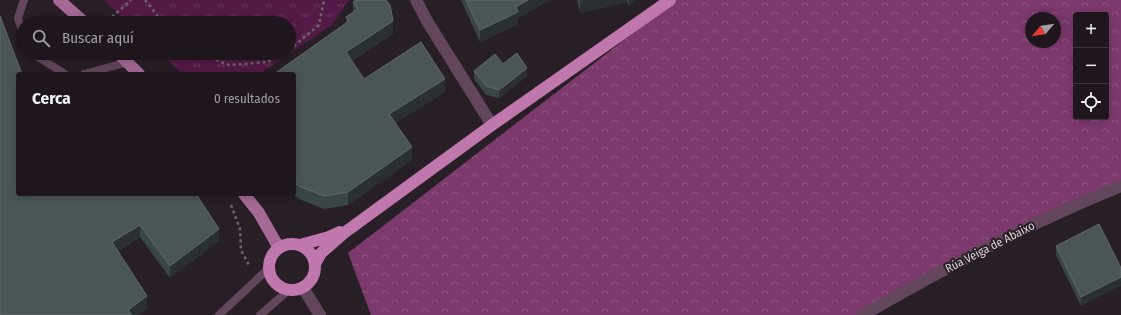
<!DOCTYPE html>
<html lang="es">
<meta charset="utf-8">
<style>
:root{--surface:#1e161c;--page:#261f25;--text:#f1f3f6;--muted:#a19fa3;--line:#3c353b}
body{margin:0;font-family:"Fira Sans Condensed",sans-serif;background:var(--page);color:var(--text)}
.controls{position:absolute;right:12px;top:12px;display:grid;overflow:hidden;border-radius:4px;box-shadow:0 2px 10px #0003}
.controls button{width:36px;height:36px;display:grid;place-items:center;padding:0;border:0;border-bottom:1px solid var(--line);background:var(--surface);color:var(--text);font:20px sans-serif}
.compass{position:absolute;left:1025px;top:12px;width:36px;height:36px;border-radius:50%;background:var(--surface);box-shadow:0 2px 10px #0003;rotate:241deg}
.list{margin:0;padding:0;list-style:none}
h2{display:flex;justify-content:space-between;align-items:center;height:52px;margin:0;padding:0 16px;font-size:17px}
h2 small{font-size:13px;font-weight:400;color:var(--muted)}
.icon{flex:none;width:22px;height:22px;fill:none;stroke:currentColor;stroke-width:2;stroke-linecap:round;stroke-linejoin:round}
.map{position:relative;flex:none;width:1121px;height:315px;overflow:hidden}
.search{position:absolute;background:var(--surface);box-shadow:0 2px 10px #0003;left:16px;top:16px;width:280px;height:44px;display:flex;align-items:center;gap:10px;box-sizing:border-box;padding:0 14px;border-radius:22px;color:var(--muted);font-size:15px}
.panel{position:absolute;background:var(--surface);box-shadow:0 2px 10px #0003;left:16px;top:72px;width:280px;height:124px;border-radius:4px}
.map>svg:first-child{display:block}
.forest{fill:url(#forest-crowns);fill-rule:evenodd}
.park{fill:url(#park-tufts)}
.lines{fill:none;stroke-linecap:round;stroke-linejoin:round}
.path{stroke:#6e656b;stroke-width:2.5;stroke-dasharray:3 3;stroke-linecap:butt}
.lane{stroke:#64465c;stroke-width:8}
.street{stroke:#64465c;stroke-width:12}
.primary{stroke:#a66997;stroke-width:12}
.highway{stroke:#c077ae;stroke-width:12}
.wall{fill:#384648}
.shaded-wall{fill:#2a2f33}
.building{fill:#4a5557;stroke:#60696b}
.labels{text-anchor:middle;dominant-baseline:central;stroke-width:4;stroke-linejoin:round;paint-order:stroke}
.street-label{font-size:12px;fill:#dad3d7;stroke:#281e25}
</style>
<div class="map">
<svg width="1121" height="315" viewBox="0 0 1121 315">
<defs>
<pattern id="forest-crowns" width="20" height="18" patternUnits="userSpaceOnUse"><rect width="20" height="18" fill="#7c396d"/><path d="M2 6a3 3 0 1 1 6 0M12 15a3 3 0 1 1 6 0" fill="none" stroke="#8e5581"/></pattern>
<pattern id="park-tufts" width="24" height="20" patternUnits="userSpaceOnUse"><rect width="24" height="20" fill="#531a48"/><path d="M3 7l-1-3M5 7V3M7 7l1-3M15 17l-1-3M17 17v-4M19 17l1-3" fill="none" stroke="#6b3a62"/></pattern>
</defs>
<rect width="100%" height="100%" fill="#281e25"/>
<path class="forest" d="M676,0h445v188l-112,49 -146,78h-492l-23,-62zM1076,15h30v102h-30zM1031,18h24v24h-24z"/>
<path class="park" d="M104,0h245l-17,25 -73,49h-76l-23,-21h129v-30h-161z"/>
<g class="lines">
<path class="path" d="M145,0l18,23
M112,17l19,-17
M289,50l30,-25 5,-25
M199,53l30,12 38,-3 17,-9
M231,205l9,24 1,21 9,17"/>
<path class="lane" d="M23,33l-5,-15 6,-18
M32,53l33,21
M84,74l44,-12
M219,315l50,-47
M260,315l29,-25"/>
<path class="street" d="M416,0l11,21 65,104
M303,288l17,27
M863,315c83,-48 169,-93 258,-129"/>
<path class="primary" d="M59,0l26,23
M118,53l21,21
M244,194l15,19 20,35"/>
<path class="highway" d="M269 267a23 23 0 1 1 46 0a23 23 0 1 1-46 0Z
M300,245l29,-8 11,-5
M315,264l6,-11 23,-20 148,-108 178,-125"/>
</g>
<path class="wall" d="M461,0h89l-32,18v6l-38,18z
M577,0h59l-7,6 -2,-4 -47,11z
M353,2l40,32 -41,27 12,18 81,13 -50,31 17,37 -64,45 -24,4 -25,-10 -6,-5h1v-120l52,-51v-6l7,-5z
M503,64l24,12 -28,22 -13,-3 -12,-16v-8z
M18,194l201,47 -49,37 -30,-41 -22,14 29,57 -9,7h-138z
M1099,224l-18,82 -25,-51v-9z"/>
<path class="shaded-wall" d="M528,0h22l-32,18v6l-38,18v-12l36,-23z
M583,0h44v2l-47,11v-12z
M629,0h7l-7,6z
M393,21v13l-47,31v-13z
M527,68v8l-28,22v-8z
M445,79v13l-56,35v-13z
M412,147v13l-64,45v-13z
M140,225v12l-28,17v-12z
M219,229v12l-49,37v-12z
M1121,277v9l-40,20v-9z
M147,296v12l-9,7h-10v-5z"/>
<path class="building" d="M356,0h30l4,5 3,16 -47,31 18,27 57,-37 24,37 -56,35 23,33 -64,45 -24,4 -25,-10 -5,-4v-108h-20l75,-53 -3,-4 12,-8 -5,-7z
M466,0h62l-12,7 2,5 -38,18z
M0,16l22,58h-4v120h178l23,35 -49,37 -30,-41 -28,17 35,54 -19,14 4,5h-132z
M517,53l10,15 -28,22 -13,-4 -12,-15 21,-17 8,10z
M1099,224l22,44v9l-40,20 -25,-51z"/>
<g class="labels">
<g class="street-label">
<text transform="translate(990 247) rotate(-27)">Rúa Veiga de Abaixo</text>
</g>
</g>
</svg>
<div class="controls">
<button>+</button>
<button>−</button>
<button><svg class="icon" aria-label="locate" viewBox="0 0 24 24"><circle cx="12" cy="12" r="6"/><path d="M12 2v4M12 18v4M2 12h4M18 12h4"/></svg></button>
</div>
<svg class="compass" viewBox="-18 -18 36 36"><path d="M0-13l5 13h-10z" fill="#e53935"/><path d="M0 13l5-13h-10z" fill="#a19fa3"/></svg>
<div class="search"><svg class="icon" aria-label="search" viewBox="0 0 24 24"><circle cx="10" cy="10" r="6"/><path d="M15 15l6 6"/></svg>Buscar aquí</div>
<section class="panel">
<h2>Cerca<small>0 resultados</small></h2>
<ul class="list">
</ul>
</section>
</div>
